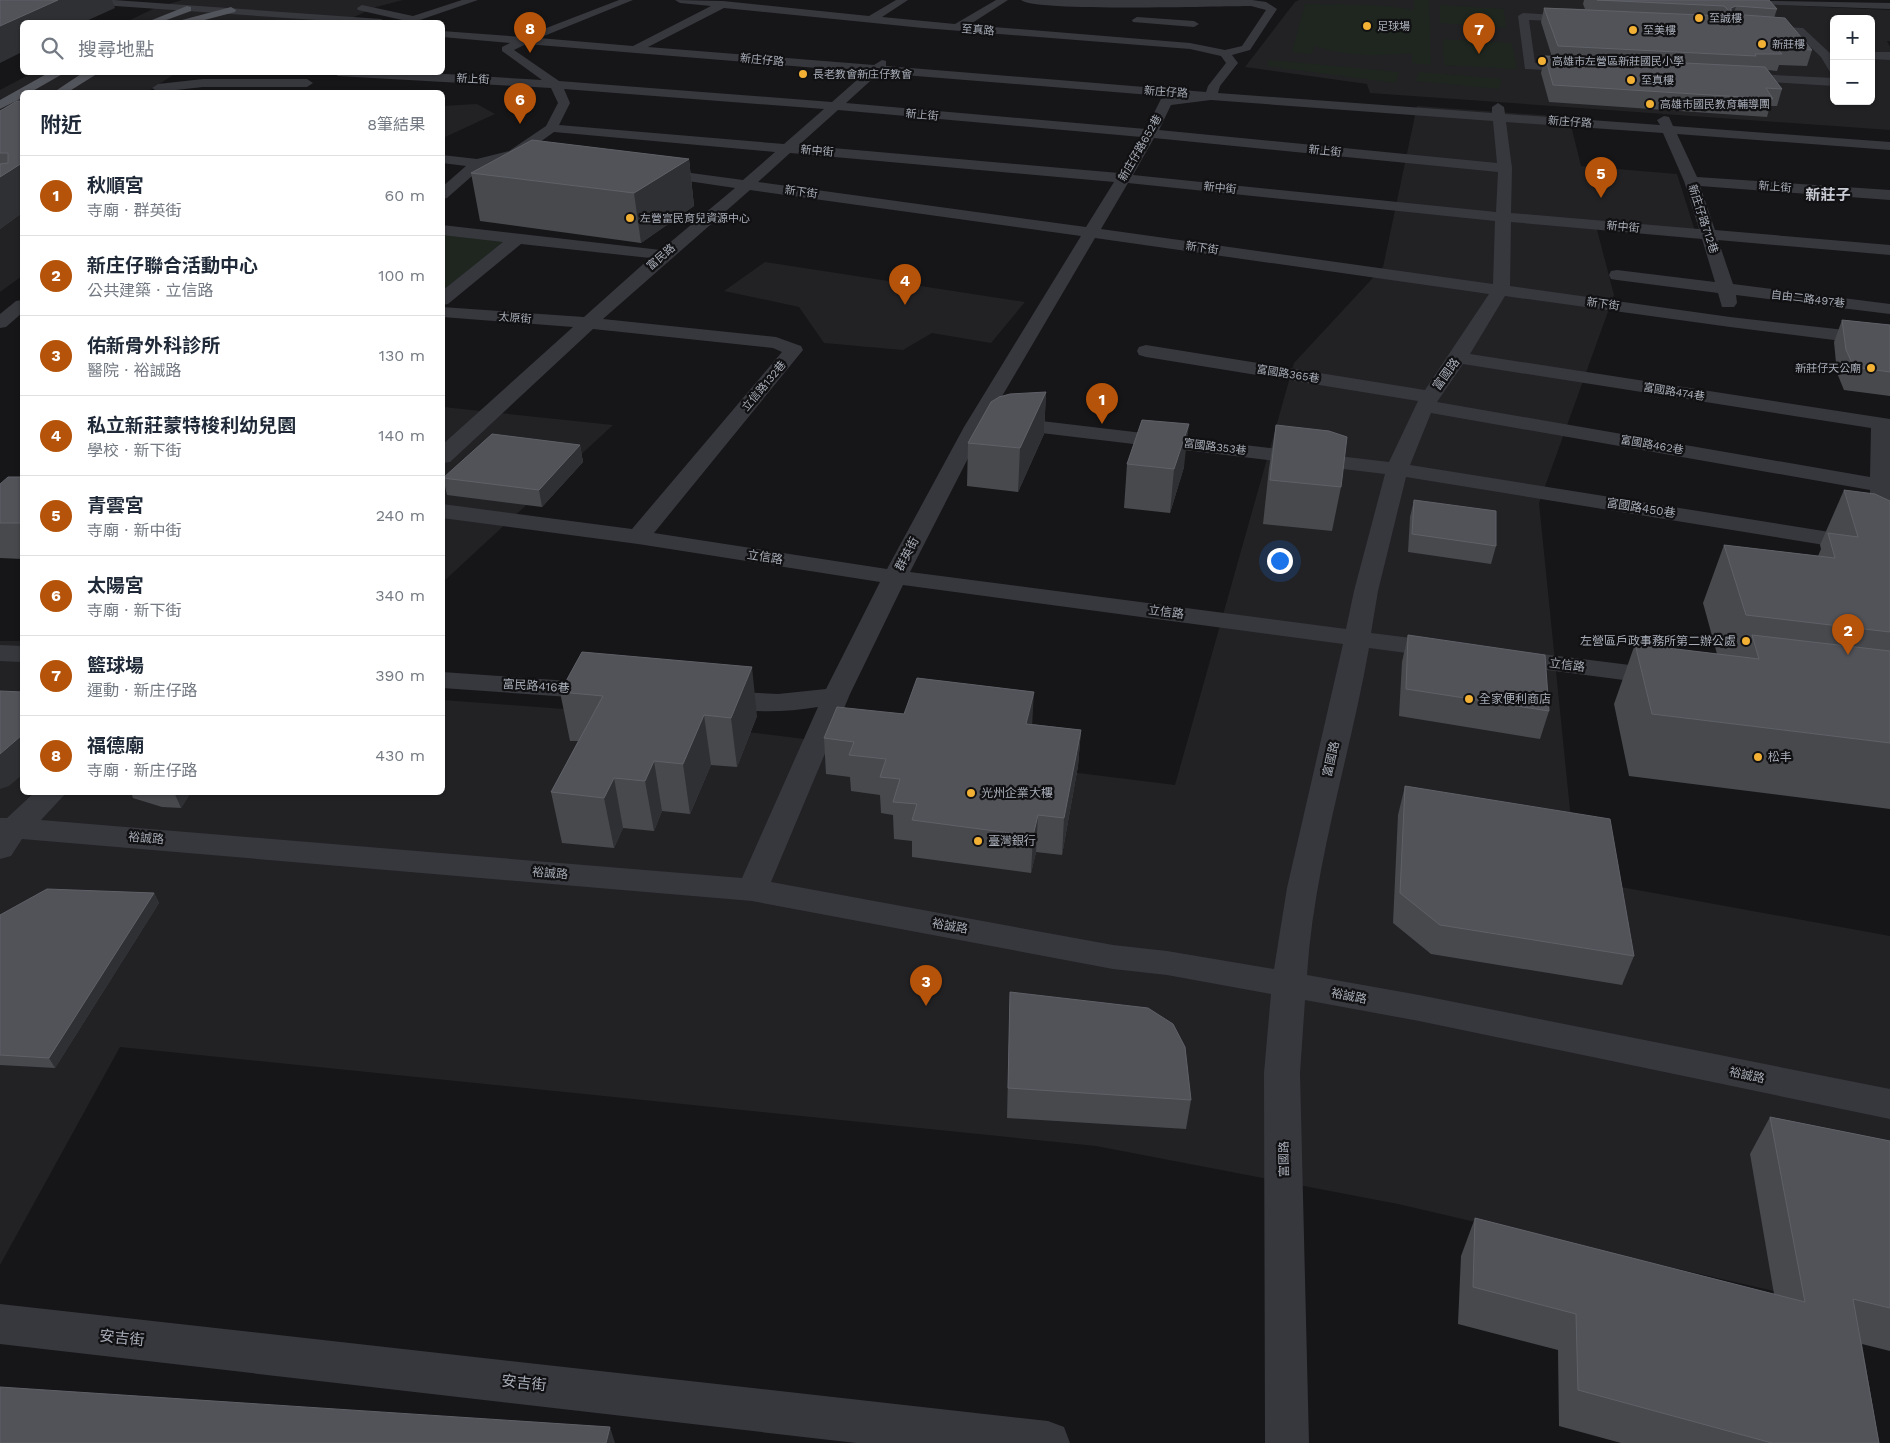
<!DOCTYPE html>
<html lang="zh-TW">
<meta charset="utf-8">
<style>
:root{--surface:#fff;--page:#f2f2f3;--text:#1f2937;--muted:#747a83;--line:#e0e1e3;--accent:#b45309}
body{margin:0;font-family:"Work Sans","Noto Sans TC",sans-serif;background:var(--page);color:var(--text)}
.controls{position:absolute;right:15px;top:15px;display:grid;overflow:hidden;border-radius:8px;box-shadow:0 1px 4px #0004}
.controls button{width:45px;height:45px;display:grid;place-items:center;padding:0;border:0;border-bottom:1px solid var(--line);background:var(--surface);color:var(--text);font:25px sans-serif}
.you{position:absolute;left:1279px;top:560px;width:18px;height:18px;margin:-12px;border:4px solid #fff;border-radius:50%;background:#1a73e8;box-shadow:0 0 0 8px #1a73e833}
.badge{display:grid;place-items:center;width:32px;height:32px;border-radius:50%;background:var(--accent);color:#fff;font-size:16px;font-weight:700}
.pin{position:absolute;translate:-50% -41px;filter:drop-shadow(0 1px 2px #0008)}
.pin::after{content:'';position:absolute;top:26px;width:18px;height:15px;background:inherit;clip-path:polygon(0 0,100% 0,50% 100%)}
.list{margin:0;padding:0;list-style:none}
h2{display:flex;justify-content:space-between;align-items:center;height:65px;margin:0;padding:0 20px;font-size:21px}
h2 small{font-size:16px;font-weight:400;color:var(--muted)}
.list li{display:grid;grid-template-columns:32px 1fr auto;gap:15px;align-items:center;box-sizing:border-box;height:80px;padding:0 20px;border-top:1px solid var(--line)}
.list b{display:block;font-size:19px;white-space:nowrap}
.list p{margin:0;font-size:16px;white-space:nowrap;color:var(--muted)}
.list em{font-size:16px;font-style:normal;color:var(--muted)}
.icon{flex:none;width:28px;height:28px;fill:none;stroke:currentColor;stroke-width:2;stroke-linecap:round;stroke-linejoin:round}
.map{position:relative;flex:none;width:1890px;height:1443px;overflow:hidden}
.search{position:absolute;background:var(--surface);box-shadow:0 1px 4px #0004;left:20px;top:20px;width:425px;height:55px;display:flex;align-items:center;gap:12px;box-sizing:border-box;padding:0 18px;border-radius:8px;color:var(--muted);font-size:19px}
.panel{position:absolute;background:var(--surface);box-shadow:0 1px 4px #0004;left:20px;top:90px;width:425px;height:705px;border-radius:8px}
.map>svg:first-child{display:block}
.built{fill:#222225;fill-rule:evenodd}
.green{fill:#1e261f}
.lines{fill:none;stroke-linecap:round;stroke-linejoin:round}
.minor{fill:#37383d;fill-rule:evenodd}
.major{fill:#53555c;fill-rule:evenodd}
.wall{fill:#47494d}
.shaded-wall{fill:#2f3033}
.building{fill:#525359;stroke:#5f6168}
.poi-dot{fill:#f2b134;stroke:#111113;stroke-width:2}
.labels{text-anchor:middle;dominant-baseline:central;stroke-width:4.5;stroke-linejoin:round;paint-order:stroke}
.far-poi-label{font-size:11px;fill:#a8adb8;stroke:#111113;text-anchor:start}
.far-street-label{font-size:11px;fill:#a8adb8;stroke:#111113}
.street-label{font-size:12px;fill:#a8adb8;stroke:#111113}
.poi-label{font-size:12px;fill:#a8adb8;stroke:#111113;text-anchor:start}
.far-district-label{font-size:15px;font-weight:bold;fill:#c9ccd4;stroke:#111113}
.near-street-label{font-size:15px;fill:#a8adb8;stroke:#111113}
</style>
<div class="map">
<svg width="1890" height="1443" viewBox="0 0 1890 1443">
<rect width="100%" height="100%" fill="#161618"/>
<path class="built" d="M182,0h221l-27,7 -33,15h-217l29,-14z
M1299,0h369l222,10v31h-3l3,6v83l-520,-37 -3,-9 -122,-17 50,-65zM1834,19h37v82h-37z
M32,73h144l-29,19h-125v184l-22,16v-202z
M477,104l18,10 -52,24v-32z
M1417,106l152,11 12,49 96,8 18,57 -100,-9 19,73 -75,208 38,376 313,57v382l-492,-114 -302,-58 -976,-99 -120,218v-624h19l3,-3v154h420l1,-92 121,9 611,76 119,-422 89,-96z
M765,262l260,40 -34,41 -59,-10 -29,17 -79,-7 -25,-36 -75,-16z
M443,407l170,18 -170,157z"/>
<path class="green" d="M1414,0h15l2,65 -19,-2v-10c-32,3 -66,4 -97,-7l-4,8 -19,-2 13,-48c36,1 72,-1 109,6z
M1440,5l64,4 2,19 -66,-5z
M1443,39l69,4 5,26 -73,-4z
M1269,60l130,12 -3,11 -129,-17z
M1419,72l83,7 -3,10 -83,-8z
M443,234l64,7 -64,53z"/>
<g class="lines">
<path class="minor" d="M67,0h47l267,19 5,3h-41l-273,-19z
M462,0h16l-64,22h-13l1,-2 -44,-10 -1,-2 5,-3 51,11z
M619,0h14l-94,38 94,8 78,-40 -31,-3 -5,-3 48,1 146,15 27,-16h12l-26,17 73,7 41,-24h12l-39,25 221,18 35,7 17,-4 24,-36 -15,-4c-30,0 -218,6 -230,-6h231l14,2 11,7 -27,41 -18,5 6,8 -18,23 -2,7 274,20v-6l6,-4 6,4 1,7 155,11 -3,-5 7,-4 5,1 4,9 217,16v8l-213,-16 20,43 193,13v10l-190,-14 15,44 175,15v10l-172,-15 15,44 157,20v10l-154,-19 1,8 -3,4h-12l-4,-14 -101,-13 -6,-1 -2,-4 2,-4 6,-1 98,12 -13,-43 -191,-17 -1,64 220,31 160,18v12l-160,-20 -225,-31 -35,58 420,65v86l-9,4 -8,-2 -3,-5v-12l-439,-77 -21,52 451,72 8,2 4,5 -4,5 -8,2 -455,-74 -28,114 -7,42 73,9 9,3 4,5 -4,5 -9,3 -75,-10c-19,108 -55,217 -62,327l112,20 471,94v30l-471,-98 -114,-21 -5,73 9,370h-44l-1,-370 7,-79 -104,-19 -54,-6 -361,-68 -730,-62 -11,17 -11,3v-41h7l28,-26h32l-26,28 701,58 76,-171c-35,6 -76,6 -110,-2l-3,-6 3,-6 10,-2 60,3 48,-5 54,-107 -242,-38 -196,-26v-14l190,25 150,-177 -9,-4 -180,-19 -143,133 -8,1v-18l131,-118 -131,-10v-10l142,10 66,-59 -129,-14 -73,60 -6,1v-14l61,-49 -61,-7v-10l219,25 74,-62 -81,-12 -7,-4 2,-3 5,-1 89,12 32,-28 -221,-20 -35,25 -22,6 1,2 -2,3h-15l-34,30 -5,1v-12l24,-21 -24,-3v-8l35,4 32,-8 37,-25 12,-23 -7,-15 -213,-12 -6,-4h82l128,8 -40,-29v-4l8,-4 -68,-6v-6l81,6zM724,8l199,20 267,21 31,7 5,7 -18,23 -2,6 -320,-26v-5l-4,-1 -8,5 -226,-18zM526,44l340,28 -34,30 -273,-21 -45,-31zM879,73l296,24 -14,2 -15,30 -300,-26zM564,89l260,20 -40,35 -225,-19 11,-22zM1211,100l282,21 4,42 -338,-33 12,-25zM838,110l303,27 -22,36 -320,-28zM1506,122l157,11 21,48 15,48 -188,-16 1,-45zM1154,138l344,34 -2,40 -363,-37zM790,153l324,29 -28,45 -328,-45zM1128,183l367,38 -2,63 -392,-55zM750,190l331,46 -117,191 -77,142 -233,-36 149,-183 -2,-4 -25,-9 -173,-18zM1095,238l394,56 -64,96 -279,-45 -7,2 -2,4 2,4 7,2 272,44 -29,61 -381,-45 -7,2 -3,4 3,4 7,2 377,45 -31,117 -8,38 -436,-57 74,-145zM1463,364l408,64 -1,49 -433,-75zM903,585l440,59 -56,244 -13,81 -107,-18 -54,-6 -342,-63 79,-188z
M1717,0l173,3v6l-168,-6z
M1523,13l61,4 1,2 -5,3 -51,-2 6,43 46,2 6,4 -2,3 -60,-3 -7,-53z
M1137,17l57,4 5,3 -5,3 -61,-5 -1,-2z
M1756,25l47,3 29,27 2,18 -4,-1 -9,-15 -25,-24 -44,-3 -2,-2z
M1871,52h19v8l-19,-1z
M1756,74l78,4v8l-82,-5 -2,-3 2,-3z
M203,79h104l6,4 -6,4h-104l-45,5 -6,-4 6,-4z
M22,300v13l-16,14 -6,1v-14l16,-13z
M0,645l22,1v16l-22,-1z
M1509,650l153,19 9,2 4,6 -4,6 -9,2 -162,-21 -4,-6 4,-6z
M442,672l156,11 9,2 4,6 -4,6 -9,2 -156,-11z
M0,1304l1048,117 16,6 6,16h-214l-856,-99z"/>
<path class="major" d="M187,6l4,1v4l-30,11h-14z
M231,7l5,3 -1,2 -38,10h-16l1,-2z
M50,72h16l-35,20h-9v6l-22,11v-9z
M84,72h16l-32,20h-14z"/>
</g>
<path class="wall" d="M1584,0h185l8,9 -3,9 38,32 -5,16 -28,-1 -2,6 -9,-1 14,19 -5,17h-7l-3,11 -218,-15 -8,-29 4,-17 7,1 -11,-35 3,-14 41,1 -2,-5z
M22,101v112l-22,16v-118z
M689,159l5,47 -53,37 -161,-22 -9,-48z
M1842,320l48,5v71l-46,-6 -7,-17 -3,-31z
M1046,392l-2,42 -26,58 -51,-6 1,-43z
M1276,425l65,62 -9,44 -69,-7 6,-56z
M580,445l3,17 -41,45 -95,-12 -4,-17z
M1127,464l57,3 -14,46 -46,-5z
M22,477v82l-22,-1v-74z
M1844,490l46,11v308l-261,-33 -15,-72 21,-60 82,10 -14,-51 21,-58 94,11 3,-7 -1,-4z
M1414,500l82,46 -5,18 -83,-12 2,-35z
M1408,635l141,76 -9,28 -141,-23 3,-54z
M582,652l175,64 -20,51 -26,-2 -21,49 -28,-3 -8,20 -31,-3 -9,20 -52,-5 -11,-51 27,-51h-8l-10,-49z
M904,714l128,10 49,6 -3,36 -16,89 -26,-3 -5,21 -119,-16v-16l-18,-2 -1,-24 -12,-2 -1,-18 -29,-4 -1,-14 -24,-3 -2,-36z
M1405,786l229,170 -12,29 -191,-31 -38,-31 5,-108z
M131,792h60l-10,16 -19,-1 -29,-9z
M154,893l5,10 -104,165 -55,-3v-150z
M1010,992l181,108 -5,29 -179,-11z
M1770,1117l120,24v210l-28,-7 17,99h-258l-62,-17 -1,-76 -100,-26 3,-68 14,-38 299,76 -24,-140z"/>
<path class="shaded-wall" d="M58,0h54l3,8 -31,14h-62v30l-22,11v-37z
M1736,6l-4,15 -1,-13z
M689,159l5,47 -53,37 -7,-50z
M22,163v50l-22,16v-52z
M1046,392l-2,42 -26,58 2,-44z
M1189,424l-5,43 -14,46 4,-44z
M580,445l3,17 -41,45 -3,-17z
M752,667l5,49 -20,51 -6,-49z
M1034,692l-2,35 -6,-3z
M704,715l7,50 -21,49 -7,-50z
M1081,730l-3,36 -16,89 2,-37z
M22,735v40l-13,11 -9,3v-35z
M654,761l8,50 -8,20 -9,-50z
M614,778l9,50 -9,20 -10,-50z
M174,792h17l-10,16z
M1038,815l-2,37 -5,21 2,-37z
M154,893l5,10 -104,165 -6,-10z
M610,1427l5,16h-9z"/>
<path class="building" d="M0,0h58l-58,26z
M1597,0h172l8,9 -41,-3 -5,2v6l54,4 27,32 -35,-2 5,6h-27l1,2 -198,-10 -14,-38 179,8 7,-4 -6,-6z
M1545,56l220,11 17,22 -16,-1 7,11 -220,-14z
M17,101h5v62l-22,14v-13l8,-1v-10h-8v-42z
M532,140l157,19 -55,34 -163,-20z
M1842,320l48,5v47l-36,-5 -8,-17z
M1046,392l-26,56 -52,-5 23,-41 8,-5 11,-3z
M1142,420l47,4 -15,45 -47,-5z
M1276,425l53,6 18,6 -6,50 -71,-7z
M492,434l88,11 -41,45 -96,-12z
M8,477h14v46h-22v-39z
M1844,490l31,4 15,7v131l-144,-17 -22,-70 111,13 -7,-25 30,4z
M1414,500l82,11v35l-84,-12z
M1408,635l137,20 4,56 -143,-22z
M1752,635l138,16v92l-238,-29 -17,-70 124,15z
M582,652l170,15 -21,51 -27,-3 -21,49 -29,-3 -9,20 -31,-3 -10,20 -53,-6 52,-96 -43,-4z
M917,678l117,14 -8,32 55,6 -17,88 -26,-3 -5,21 -121,-16 5,-16 -24,-2 7,-23 -20,-2 6,-18 -37,-4 5,-13 -30,-4 13,-31 67,7z
M0,691l22,1v43l-22,19z
M1405,786l205,33 24,137 -194,-31 -40,-32z
M47,889l107,4 -105,165 -49,-3v-140z
M1010,992l138,16 25,16 12,23 6,53 -183,-12z
M1770,1117l120,24v167l-37,-9 26,144h-107l-194,-53 -2,-76 -103,-27 2,-69 330,84z
M0,1387l610,40 -4,16h-606z"/>
<g class="poi-dot">
<circle cx="1699" cy="18" r="5"/>
<circle cx="1367" cy="26" r="5"/>
<circle cx="1633" cy="30" r="5"/>
<circle cx="1762" cy="44" r="5"/>
<circle cx="1542" cy="61" r="5"/>
<circle cx="803" cy="74" r="5"/>
<circle cx="1631" cy="80" r="5"/>
<circle cx="1650" cy="104" r="5"/>
<circle cx="630" cy="218" r="5"/>
<circle cx="1871" cy="368" r="5"/>
<circle cx="1746" cy="641" r="5"/>
<circle cx="1469" cy="699" r="5"/>
<circle cx="1758" cy="757" r="5"/>
<circle cx="971" cy="793" r="5"/>
<circle cx="978" cy="841" r="5"/>
</g>
<g class="labels">
<g class="far-poi-label">
<text x="1709" y="18">至誠樓</text>
<text x="1377" y="26">足球場</text>
<text x="1643" y="30">至美樓</text>
<text x="1772" y="44">新莊樓</text>
<text x="1552" y="61">高雄市左營區新莊國民小學</text>
<text x="813" y="74">長老教會新庄仔教會</text>
<text x="1641" y="80">至真樓</text>
<text x="1660" y="104">高雄市國民教育輔導團</text>
<text x="640" y="218">左營富民育兒資源中心</text>
<text x="1861" y="368" text-anchor="end">新莊仔天公廟</text>
</g>
<g class="far-street-label">
<text transform="translate(978 30) rotate(4)">至真路</text>
<text transform="translate(762 60) rotate(5)">新庄仔路</text>
<text transform="translate(473 79) rotate(3)">新上街</text>
<text transform="translate(1166 92) rotate(4)">新庄仔路</text>
<text transform="translate(922 115) rotate(5)">新上街</text>
<text transform="translate(1570 122) rotate(4)">新庄仔路</text>
<text transform="translate(1140 148) rotate(-60)">新庄仔路652巷</text>
<text transform="translate(817 151) rotate(5)">新中街</text>
<text transform="translate(1325 151) rotate(6)">新上街</text>
<text transform="translate(1775 187) rotate(4)">新上街</text>
<text transform="translate(1220 188) rotate(6)">新中街</text>
<text transform="translate(801 192) rotate(8)">新下街</text>
<text transform="translate(1703 219) rotate(72)">新庄仔路712巷</text>
<text transform="translate(1623 227) rotate(5)">新中街</text>
<text transform="translate(1202 248) rotate(8)">新下街</text>
<text transform="translate(661 257) rotate(-41)">富民路</text>
<text transform="translate(1808 299) rotate(7)">自由二路497巷</text>
<text transform="translate(1603 304) rotate(8)">新下街</text>
<text transform="translate(515 318) rotate(4)">太原街</text>
<text transform="translate(1288 374) rotate(9)">富國路365巷</text>
<text transform="translate(764 386) rotate(-50)">立信路132巷</text>
<text transform="translate(1674 392) rotate(9)">富國路474巷</text>
<text transform="translate(1652 445) rotate(10)">富國路462巷</text>
<text transform="translate(1215 447) rotate(7)">富國路353巷</text>
</g>
<g class="street-label">
<text transform="translate(1446 374) rotate(-54)">富國路</text>
<text transform="translate(1641 508) rotate(9)">富國路450巷</text>
<text transform="translate(907 554) rotate(-62)">群英街</text>
<text transform="translate(765 557) rotate(9)">立信路</text>
<text transform="translate(1166 612) rotate(7)">立信路</text>
<text transform="translate(1567 665) rotate(7)">立信路</text>
<text transform="translate(536 686) rotate(4)">富民路416巷</text>
<text transform="translate(1331 759) rotate(-77)">富國路</text>
<text transform="translate(146 838) rotate(5)">裕誠路</text>
<text transform="translate(550 873) rotate(5)">裕誠路</text>
<text transform="translate(950 926) rotate(10)">裕誠路</text>
<text transform="translate(1349 996) rotate(11)">裕誠路</text>
<text transform="translate(1747 1075) rotate(12)">裕誠路</text>
<text transform="translate(1284 1159) rotate(-91)">富國路</text>
</g>
<g class="poi-label">
<text x="1736" y="641" text-anchor="end">左營區戶政事務所第二辦公處</text>
<text x="1479" y="699">全家便利商店</text>
<text x="1768" y="757">松丰</text>
<text x="981" y="793">光州企業大樓</text>
<text x="988" y="841">臺灣銀行</text>
</g>
<g class="far-district-label">
<text x="1828" y="195">新莊子</text>
</g>
<g class="near-street-label">
<text transform="translate(122 1338) rotate(6)">安吉街</text>
<text transform="translate(524 1383) rotate(6)">安吉街</text>
</g>
</g>
</svg>
<div class="controls">
<button>+</button>
<button>−</button>
</div>
<div class="you"></div>
<div class="pin badge" style="left:1102px;top:424px">1</div>
<div class="pin badge" style="left:1848px;top:655px">2</div>
<div class="pin badge" style="left:926px;top:1006px">3</div>
<div class="pin badge" style="left:905px;top:305px">4</div>
<div class="pin badge" style="left:1601px;top:198px">5</div>
<div class="pin badge" style="left:520px;top:124px">6</div>
<div class="pin badge" style="left:1479px;top:54px">7</div>
<div class="pin badge" style="left:530px;top:53px">8</div>
<div class="search"><svg class="icon" aria-label="search" viewBox="0 0 24 24"><circle cx="10" cy="10" r="6"/><path d="M15 15l6 6"/></svg>搜尋地點</div>
<section class="panel">
<h2>附近<small>8筆結果</small></h2>
<ul class="list">
<li><span class="badge">1</span><div><b>秋順宮</b><p>寺廟 · 群英街</p></div><em>60 m</em></li>
<li><span class="badge">2</span><div><b>新庄仔聯合活動中心</b><p>公共建築 · 立信路</p></div><em>100 m</em></li>
<li><span class="badge">3</span><div><b>佑新骨外科診所</b><p>醫院 · 裕誠路</p></div><em>130 m</em></li>
<li><span class="badge">4</span><div><b>私立新莊蒙特梭利幼兒園</b><p>學校 · 新下街</p></div><em>140 m</em></li>
<li><span class="badge">5</span><div><b>青雲宮</b><p>寺廟 · 新中街</p></div><em>240 m</em></li>
<li><span class="badge">6</span><div><b>太陽宮</b><p>寺廟 · 新下街</p></div><em>340 m</em></li>
<li><span class="badge">7</span><div><b>籃球場</b><p>運動 · 新庄仔路</p></div><em>390 m</em></li>
<li><span class="badge">8</span><div><b>福德廟</b><p>寺廟 · 新庄仔路</p></div><em>430 m</em></li>
</ul>
</section>
</div>
